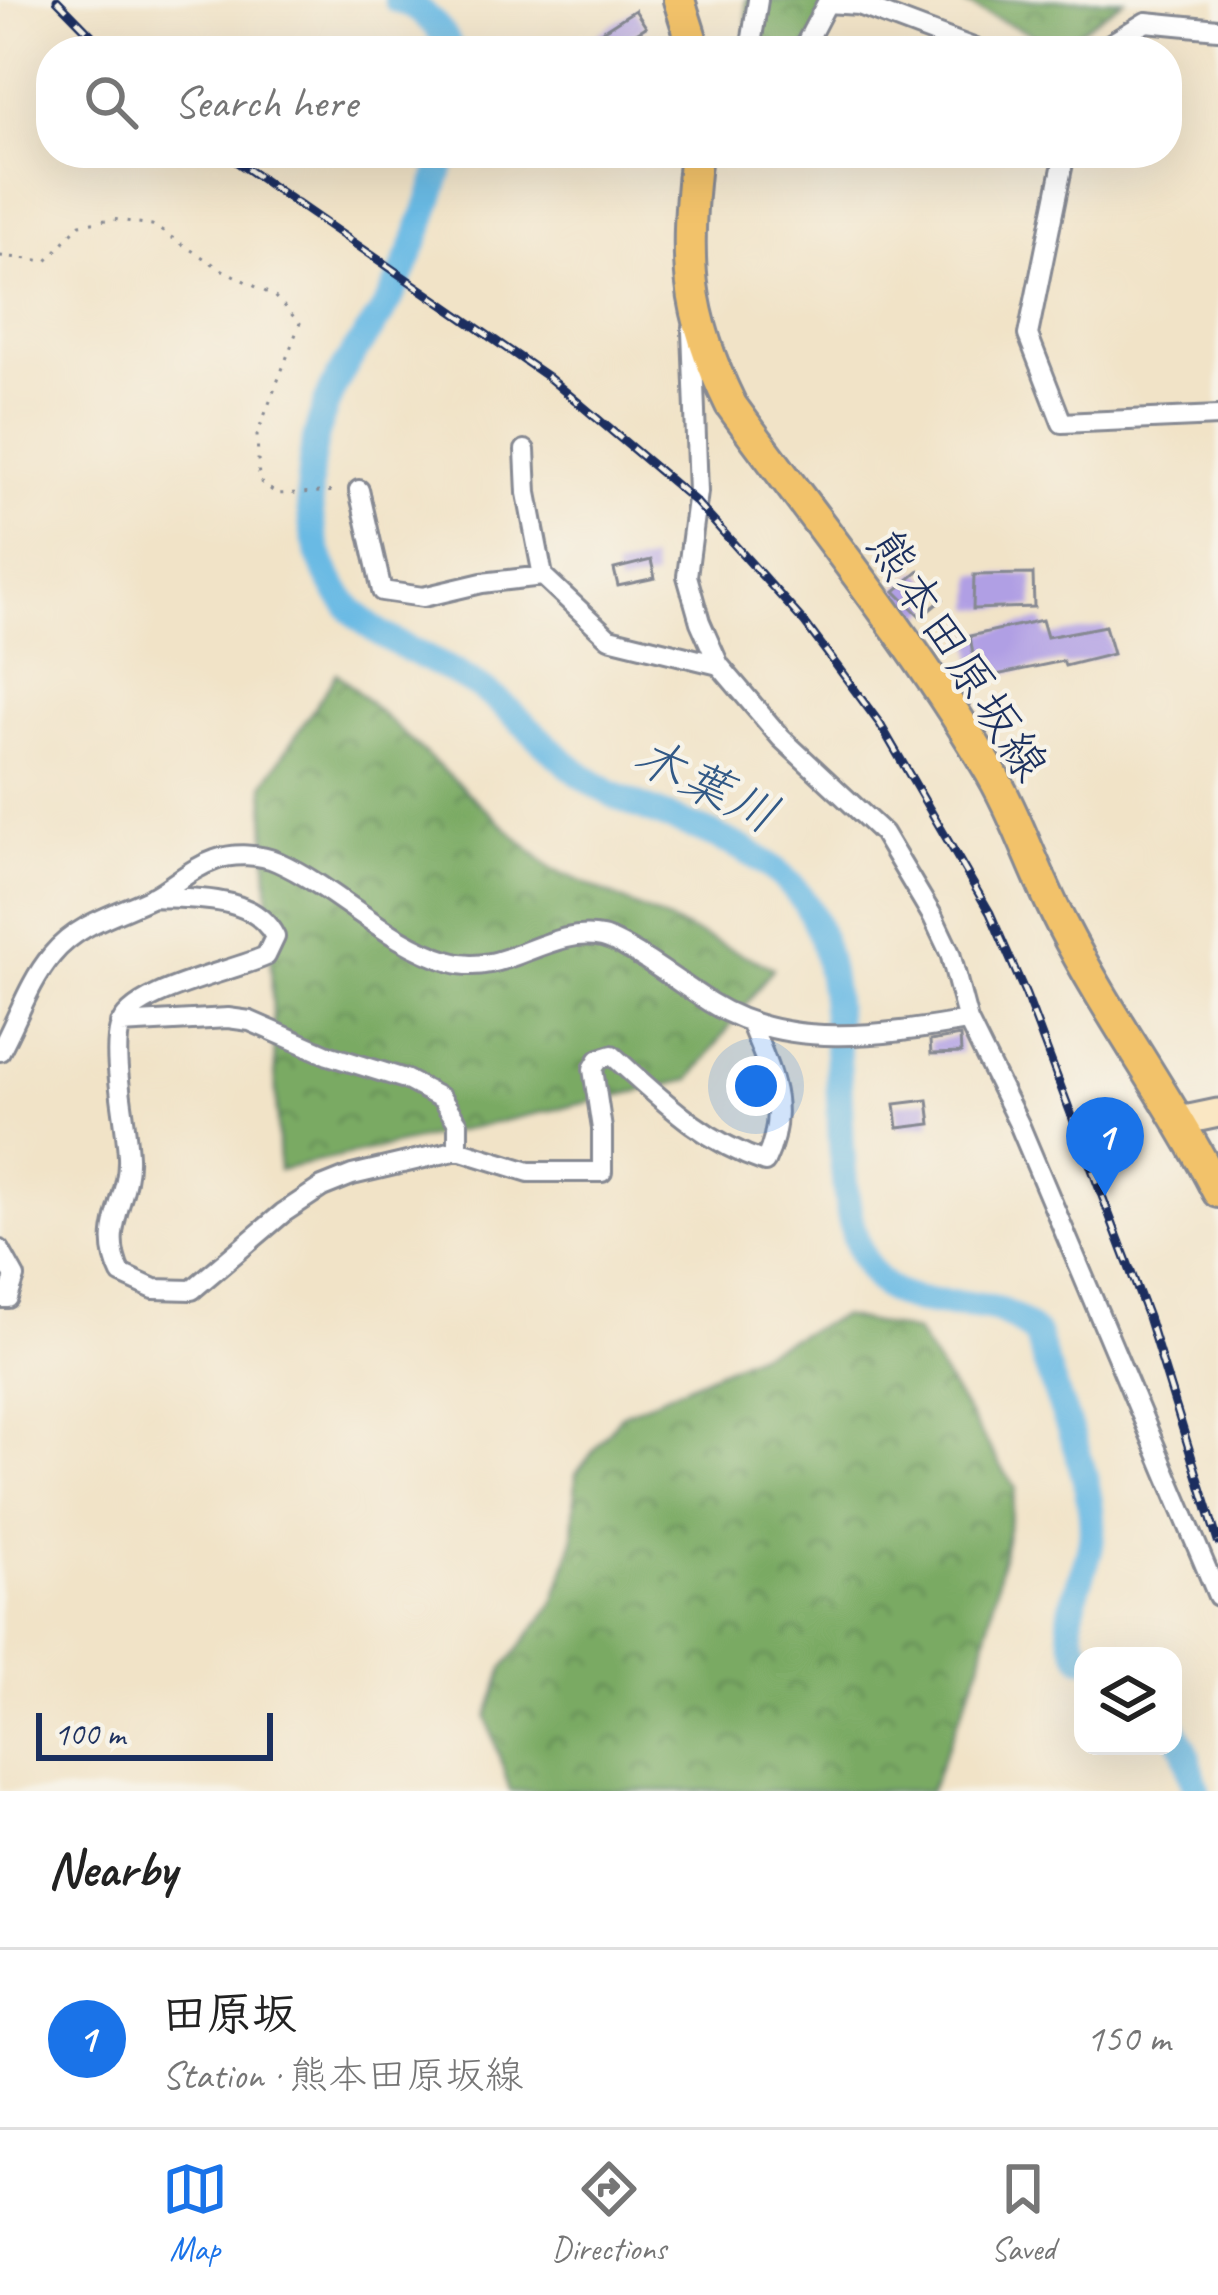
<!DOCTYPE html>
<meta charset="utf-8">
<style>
:root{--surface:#fff;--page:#f2f2f2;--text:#222;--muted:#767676;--line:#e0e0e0;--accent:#1a73e8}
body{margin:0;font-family:Caveat,"Klee One",sans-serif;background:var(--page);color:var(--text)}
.controls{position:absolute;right:36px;bottom:36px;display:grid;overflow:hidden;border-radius:24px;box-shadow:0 12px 48px #0002}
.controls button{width:108px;height:108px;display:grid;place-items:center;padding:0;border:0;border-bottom:3px solid var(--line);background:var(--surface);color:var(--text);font:60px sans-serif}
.scale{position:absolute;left:36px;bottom:30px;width:237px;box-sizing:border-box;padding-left:12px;border:6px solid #1b2f5e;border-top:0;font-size:33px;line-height:42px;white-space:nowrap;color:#1b2f5e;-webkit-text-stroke:9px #f7f3e8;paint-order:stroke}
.you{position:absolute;left:756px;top:1086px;width:42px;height:42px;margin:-30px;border:9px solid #fff;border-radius:50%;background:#1a73e8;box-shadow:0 0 0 18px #1a73e833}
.badge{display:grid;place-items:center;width:78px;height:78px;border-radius:50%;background:var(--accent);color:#fff;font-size:39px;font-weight:700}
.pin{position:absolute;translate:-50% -99px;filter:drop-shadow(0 3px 6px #0008)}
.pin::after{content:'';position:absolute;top:63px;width:42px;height:36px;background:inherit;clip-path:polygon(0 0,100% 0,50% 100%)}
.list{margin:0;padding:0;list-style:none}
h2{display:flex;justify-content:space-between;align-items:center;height:156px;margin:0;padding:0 48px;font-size:51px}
h2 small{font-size:39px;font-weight:400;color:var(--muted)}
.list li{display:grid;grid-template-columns:78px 1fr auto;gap:36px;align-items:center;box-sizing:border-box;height:180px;padding:0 48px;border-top:3px solid var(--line)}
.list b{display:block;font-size:45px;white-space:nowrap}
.list p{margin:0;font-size:39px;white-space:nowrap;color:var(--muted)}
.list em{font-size:39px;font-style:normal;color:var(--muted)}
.icon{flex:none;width:66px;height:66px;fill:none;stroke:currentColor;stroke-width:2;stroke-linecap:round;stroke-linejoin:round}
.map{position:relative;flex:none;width:1218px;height:1791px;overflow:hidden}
.search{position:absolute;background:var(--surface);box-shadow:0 12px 48px #0002;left:36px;right:36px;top:36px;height:132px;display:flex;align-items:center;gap:30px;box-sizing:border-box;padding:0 42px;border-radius:48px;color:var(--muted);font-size:45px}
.sheet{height:336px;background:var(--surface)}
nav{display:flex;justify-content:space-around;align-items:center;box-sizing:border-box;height:168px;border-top:3px solid var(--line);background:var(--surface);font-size:33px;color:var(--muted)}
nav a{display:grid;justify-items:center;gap:6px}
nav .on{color:var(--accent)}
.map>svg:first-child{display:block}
.forest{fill:url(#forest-crowns);stroke:#4a6c61;stroke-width:3}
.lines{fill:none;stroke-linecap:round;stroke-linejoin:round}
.river{stroke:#69bae4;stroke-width:27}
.building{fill:#b09fe4}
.street-casing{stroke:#868992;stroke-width:24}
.secondary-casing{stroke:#868992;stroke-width:33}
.primary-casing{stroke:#868992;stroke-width:36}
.path{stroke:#868992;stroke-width:3;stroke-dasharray:3 9;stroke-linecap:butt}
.street{stroke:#fff;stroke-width:18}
.secondary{stroke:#fae7c3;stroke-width:27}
.primary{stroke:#f2c26a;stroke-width:30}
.rail-casing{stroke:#1b2f5e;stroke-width:9}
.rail{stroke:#f7f3e8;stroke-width:4.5;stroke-dasharray:14;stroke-linecap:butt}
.labels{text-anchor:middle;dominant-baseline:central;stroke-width:9;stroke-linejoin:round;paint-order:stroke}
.street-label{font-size:48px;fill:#1b2f5e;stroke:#f7f3e8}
.water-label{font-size:51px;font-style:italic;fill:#325986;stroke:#f7f3e8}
</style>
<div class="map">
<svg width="1218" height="1791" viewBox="0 0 1218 1791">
<defs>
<pattern id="forest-crowns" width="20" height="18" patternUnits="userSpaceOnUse" patternTransform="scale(3)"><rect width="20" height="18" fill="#7aaa64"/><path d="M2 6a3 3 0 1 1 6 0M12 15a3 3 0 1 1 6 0" fill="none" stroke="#638b56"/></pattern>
</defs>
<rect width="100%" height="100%" fill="#f7f3e8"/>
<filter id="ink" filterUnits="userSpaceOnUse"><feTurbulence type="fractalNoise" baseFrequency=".00833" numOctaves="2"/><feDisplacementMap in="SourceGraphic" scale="24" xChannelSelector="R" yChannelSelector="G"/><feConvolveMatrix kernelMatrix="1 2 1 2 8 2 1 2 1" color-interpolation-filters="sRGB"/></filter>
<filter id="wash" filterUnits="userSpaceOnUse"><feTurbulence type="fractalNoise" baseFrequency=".004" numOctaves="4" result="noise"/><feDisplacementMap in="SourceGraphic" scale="48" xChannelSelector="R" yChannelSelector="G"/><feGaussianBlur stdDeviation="2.7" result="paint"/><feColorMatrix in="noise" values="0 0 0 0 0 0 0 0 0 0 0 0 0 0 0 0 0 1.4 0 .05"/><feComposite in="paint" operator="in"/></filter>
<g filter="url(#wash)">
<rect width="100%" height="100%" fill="#f1e3c7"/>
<path class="forest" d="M746,0h89l-31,51h-55z
M956,0h168l-66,46z
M337,673l212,194 224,101 -83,112 -411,90 -15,-386z
M841,1316l75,16 100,157 -35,174 -51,128h-420l-23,-74 17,-49 50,-65 19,-61 3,-68 45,-59z"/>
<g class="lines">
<path class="river" d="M397,0c25,7 44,28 55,51
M446,153c-16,49 -32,98 -55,144 -14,27 -35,50 -50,76 -43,76 -49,189 25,250 27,23 78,41 110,62 49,32 82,81 134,108 65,33 152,45 195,110 61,90 5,325 80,383 29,23 72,14 105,22 18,3 33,16 47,27 16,62 57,136 55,198 -2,43 -41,84 -9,124
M1173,1726l12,23 12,42"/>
</g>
<g id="blocks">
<path class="building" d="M635,10l11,17 -40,24 -10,-16z
M651,560l4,18 -37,8 -4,-17z
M919,571l24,28 -22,18 -26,-26z
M1033,574l1,33 -61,2 1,-34z
M1042,620l5,17 58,-11 8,28 -48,12 -2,-5 -86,18 -7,-43z
M960,1036l1,17 -30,1 -1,-13z
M928,1100l3,24 -33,4 -3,-24z"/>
</g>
</g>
<g filter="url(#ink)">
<use href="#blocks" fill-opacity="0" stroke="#868992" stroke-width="3"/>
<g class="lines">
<defs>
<path id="street" d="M750,51l8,-51
M802,51l25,-48 32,2 122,46
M1099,51l47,-29 72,7
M749,153h21
M1065,153l-37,182 34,88 156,-7
M692,331l6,161 -11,84 13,46 19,43 62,73 102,95 50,84 17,36 18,68 51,103 199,472
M525,450l2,43 16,83 66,62 110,27
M359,490l23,101 41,6 59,-14 61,-7
M152,897c42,2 102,-3 123,40l-9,19c-34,16 -137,35 -146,71 -9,33 7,95 8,130 2,44 -30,70 -7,117l33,15 38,1 91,-77 39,-26 30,-12 106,-25 71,22h73v-43l-9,-60 6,-10 13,-4c48,43 90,86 153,107 25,-53 6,-88 -14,-138
M120,1024l108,-6 22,3 78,34 77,24 36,19 17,25v27
M0,1051c18,-32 28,-67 52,-96 26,-32 66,-41 101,-58 22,-12 38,-29 62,-37 18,-7 46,-6 63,2 60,27 108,81 173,100 52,16 98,-36 151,-25 24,5 84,51 109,66 77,48 172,32 257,18
M0,1250l15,27 -7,21h-8"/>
<path id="secondary" d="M1180,1121l38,-8"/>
<path id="primary" d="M679,0l16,51
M696,153c-11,103 -12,157 35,252 85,117 179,232 253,356 32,51 50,111 78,164 47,92 109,175 156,267"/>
</defs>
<use href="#street" class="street-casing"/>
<use href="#secondary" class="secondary-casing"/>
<use href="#primary" class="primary-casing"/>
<path class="path" d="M0,256l47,5 33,-37 32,-5 40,6 69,44 53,27 26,27 -43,112 2,46 18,13 63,-3"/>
<use href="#street" class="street"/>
<use href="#secondary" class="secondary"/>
<use href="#primary" class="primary"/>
<defs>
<path id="rail" d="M57,0l50,51
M224,153l324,224 148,125 109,121 75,101 110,189 36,82 122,322 70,225"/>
</defs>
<use href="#rail" class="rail-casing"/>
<use href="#rail" class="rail"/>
</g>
</g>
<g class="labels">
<g class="street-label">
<text transform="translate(958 655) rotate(57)">熊本田原坂線</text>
</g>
<g class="water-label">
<text transform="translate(706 785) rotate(26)">木葉川</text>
</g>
</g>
</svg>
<div class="controls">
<button><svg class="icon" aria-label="layers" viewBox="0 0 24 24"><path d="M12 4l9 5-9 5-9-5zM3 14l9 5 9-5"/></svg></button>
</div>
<div class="scale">100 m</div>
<div class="you"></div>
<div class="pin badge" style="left:1105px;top:1196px">1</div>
<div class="search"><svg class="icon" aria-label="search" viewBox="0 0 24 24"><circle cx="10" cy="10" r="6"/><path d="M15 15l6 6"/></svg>Search here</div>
</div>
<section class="sheet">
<h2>Nearby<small></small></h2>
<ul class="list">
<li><span class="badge">1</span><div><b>田原坂</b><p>Station · 熊本田原坂線</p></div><em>150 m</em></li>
</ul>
</section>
<nav>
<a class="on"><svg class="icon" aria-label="map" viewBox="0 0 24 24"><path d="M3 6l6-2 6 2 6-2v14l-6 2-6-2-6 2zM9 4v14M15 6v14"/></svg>Map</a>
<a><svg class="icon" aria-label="directions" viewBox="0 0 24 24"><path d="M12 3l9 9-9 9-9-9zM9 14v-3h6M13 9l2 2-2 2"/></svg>Directions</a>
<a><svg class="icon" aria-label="saved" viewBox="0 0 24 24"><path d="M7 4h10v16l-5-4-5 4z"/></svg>Saved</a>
</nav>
